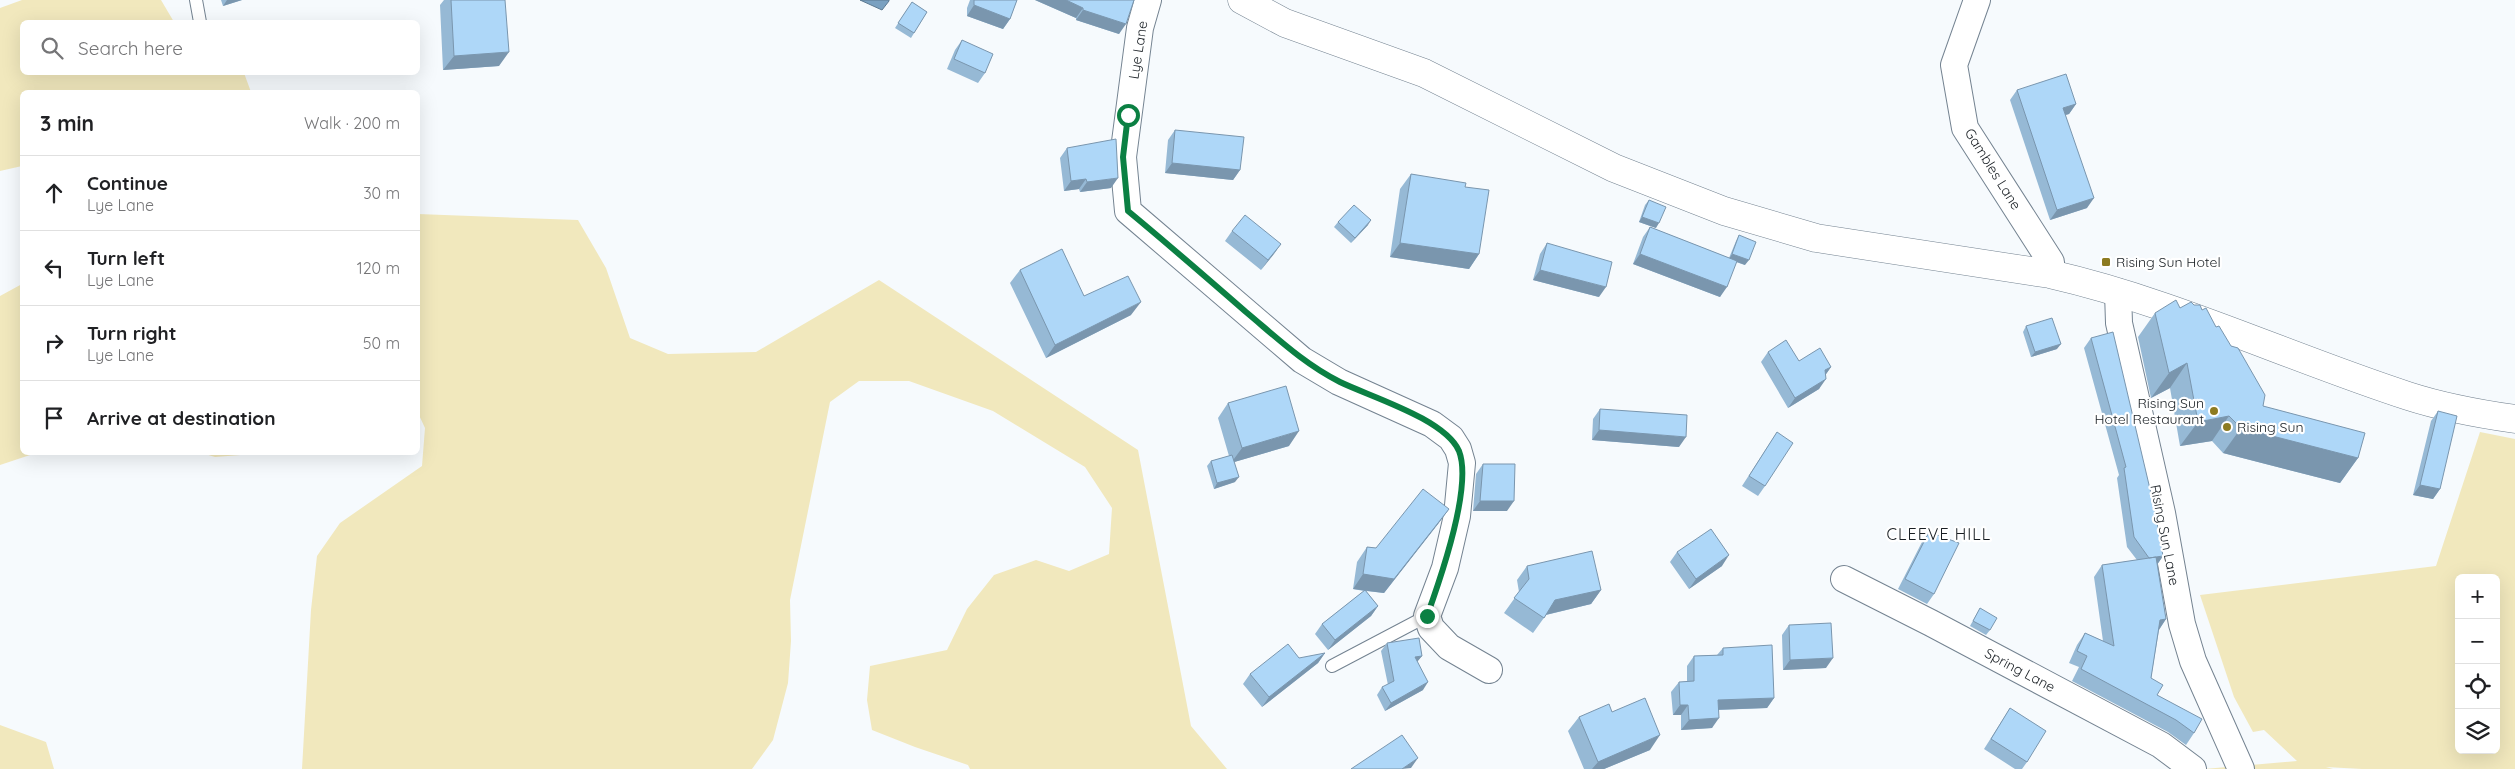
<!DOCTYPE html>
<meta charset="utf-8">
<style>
:root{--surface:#fff;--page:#f6f6f6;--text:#202124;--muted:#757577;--line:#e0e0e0}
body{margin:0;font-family:Quicksand,sans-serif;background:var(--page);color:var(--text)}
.controls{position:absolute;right:15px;bottom:15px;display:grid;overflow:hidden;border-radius:8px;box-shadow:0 5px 20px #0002}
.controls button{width:45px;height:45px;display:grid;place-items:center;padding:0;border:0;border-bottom:1px solid var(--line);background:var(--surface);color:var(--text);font:25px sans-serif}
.stop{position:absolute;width:15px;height:15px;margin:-11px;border:4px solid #0b8043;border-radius:50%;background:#fff}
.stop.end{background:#0b8043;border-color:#fff;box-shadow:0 1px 5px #0008}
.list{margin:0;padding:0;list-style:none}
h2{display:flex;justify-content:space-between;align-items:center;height:65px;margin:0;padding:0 20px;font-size:21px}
h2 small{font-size:16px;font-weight:400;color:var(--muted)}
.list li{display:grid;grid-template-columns:32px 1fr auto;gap:15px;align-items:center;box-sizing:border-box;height:75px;padding:0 20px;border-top:1px solid var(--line)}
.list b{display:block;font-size:19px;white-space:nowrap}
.list p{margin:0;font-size:16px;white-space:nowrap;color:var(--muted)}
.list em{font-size:16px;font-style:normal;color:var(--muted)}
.icon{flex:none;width:28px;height:28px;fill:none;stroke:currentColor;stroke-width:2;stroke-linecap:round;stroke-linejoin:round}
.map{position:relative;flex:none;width:2515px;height:769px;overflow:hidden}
.search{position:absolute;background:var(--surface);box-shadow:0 5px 20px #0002;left:20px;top:20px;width:400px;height:55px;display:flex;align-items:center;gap:12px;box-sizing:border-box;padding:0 18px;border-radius:8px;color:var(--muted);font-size:19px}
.panel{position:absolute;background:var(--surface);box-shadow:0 5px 20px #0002;left:20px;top:90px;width:400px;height:365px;border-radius:8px}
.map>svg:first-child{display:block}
.green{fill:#f1e8bd;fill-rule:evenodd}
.water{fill:#7aa1c1;stroke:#5d7a92}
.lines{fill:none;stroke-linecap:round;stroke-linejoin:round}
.lane-casing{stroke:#748391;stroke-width:14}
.street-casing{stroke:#748391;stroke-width:28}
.secondary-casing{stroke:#748391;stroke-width:29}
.lane{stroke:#fff;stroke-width:12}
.street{stroke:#fff;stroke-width:26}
.secondary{stroke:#fff;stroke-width:28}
.wall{fill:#96b9d5}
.shaded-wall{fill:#7a96ae}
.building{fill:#aed7f8;stroke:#7a96ae}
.route{stroke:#0b8043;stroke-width:6}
.poi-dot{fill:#8d7b21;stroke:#fff;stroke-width:2}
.labels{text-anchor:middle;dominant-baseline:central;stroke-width:4.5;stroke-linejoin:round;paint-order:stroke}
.street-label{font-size:14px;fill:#181e23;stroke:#fff}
.poi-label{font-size:14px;fill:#181e23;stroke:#fff;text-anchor:start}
.quarter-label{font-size:16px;letter-spacing:1px;fill:#181e23;stroke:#fff}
</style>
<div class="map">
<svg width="2515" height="769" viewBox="0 0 2515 769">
<rect width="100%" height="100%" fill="#f6fafd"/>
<path class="green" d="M22,0h139l13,22h-152v50l222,1 7,19h-229v74l-22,5v-163z
M418,214l160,6 28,48 24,70 38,16 88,-2 123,-72 259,170 53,276 36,43h-257l-2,-4 -53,-18 -43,-17 -5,-30 3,-34 77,-16 20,-41 27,-34 42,-15 33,11 40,-17 3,-46 -27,-41 -92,-56 -84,-30h-50l-29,21 -40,198 1,41 -3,42 -15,57 -21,29h-450l9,-159 6,-54 23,-33 82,-57 3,-38 -7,-15z
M22,284v168l14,1 -36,12v-169z
M2480,432l35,7v330h-153l-36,-2 7,2h-129l93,-8 -33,-31 -11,2 -19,-35 -34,-102 236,-29zM2459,578h37v172h-37z
M202,453h64l-51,4z
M0,725l46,17 8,27h-54z"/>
<path class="water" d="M860,0h29v1l-7,9z"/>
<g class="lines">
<defs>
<path id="lane" d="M196,0l4,22
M1332,666l95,-50"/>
<path id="street" d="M1148,0l-8,28 -17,129 5,54 174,149 37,22 93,42 19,14 7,11 4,14 -5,53 -12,52 -18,48 4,12 18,19 40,23
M1977,0l-23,65 11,63 86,134 -1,12
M2118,292l1,31 43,190 20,111 11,37 48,108
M1844,579l87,44 230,122 32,24"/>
<path id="secondary" d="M1242,0l43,23 139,50 190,95 110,43 92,27 234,36c123,28 238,83 358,122 34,11 72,18 107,23"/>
</defs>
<use href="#lane" class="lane-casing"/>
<use href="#street" class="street-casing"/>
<use href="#secondary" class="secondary-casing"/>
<use href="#lane" class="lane"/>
<use href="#street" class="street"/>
<use href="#secondary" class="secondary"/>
</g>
<path class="wall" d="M221,0h21l-19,6z
M444,0h61l-6,66 -56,4 -3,-65z
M970,0h47l-7,19 -7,10 -36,-13v-8z
M1035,0h99l-15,34 -43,-14v-2z
M912,2l15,10 -16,26 -16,-10z
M962,40l23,33 -7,10 -31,-14 8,-19z
M2017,90l59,14 -7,10 -4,1 22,93 -37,12 -40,-120z
M1175,130l65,40 -7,10 -68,-7 3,-33z
M1067,148l44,40 -31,4 -1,-3 -15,2 -4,-33z
M1411,174l54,13 14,67 -10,15 -79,-12 10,-68z
M1649,200l7,28 -17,-6 6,-17z
M1338,222l30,3 -17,18 -17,-16z
M1650,227l79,31 7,-17 3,-6 6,30 -9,-3 -16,35 -87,-33 10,-27z
M1232,231l49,13 -20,26 -36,-29z
M1547,243l52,54 -66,-17 7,-26z
M1020,270l64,26 47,19 -85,43 -36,-75z
M2194,305l8,5 14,17 47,79 95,52 -18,25 -117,-30 -11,-12 -32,5 -10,-58 -19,10 -13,-61 17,-24z
M2026,326l31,23 -26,8 -8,-25z
M2091,338l72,218 -6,9 9,54 -7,11 -8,48 6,17 37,38 -8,12 -18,-13 -96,-51 7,-14 -10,-4 8,-18 8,-12 18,8 -9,-64 8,-12 35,-5 -10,-13 -10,-69 2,-3 -35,-127z
M1768,352l31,9 32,6 -5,7 -7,15 -31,19 -27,-46z
M1228,403l61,43 -55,16 1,20 -21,7 -7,-23 4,-5 18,-5 -11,-38z
M1600,409l79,38 -87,-7 1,-21z
M2438,411l2,78 -7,10 -20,-4 18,-74z
M1777,432l-12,54 -7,10 -16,-10z
M1483,464l24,47h-34l3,-37z
M1449,509l-11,15 -54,69 -18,-2 12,15 -7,10 -43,34 -13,-16 7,-10 42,-33 -11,-2 4,-27 10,-15 9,1z
M1929,532l5,62 -7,10 -29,-15 24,-47z
M1677,552l45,14 -33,23 -19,-27z
M1527,566l74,24 -10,14 -45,11 -13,18 -29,-20 15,-21 -2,-12z
M1980,608l10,22 -4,5 -16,-9z
M1789,625l37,43 -43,2 -1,-35z
M1387,643l35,13 -5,6 6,28 -38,21 -8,-16 5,-8 6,-2 -7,-34z
M1723,648l51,50 -7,10 -49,2 -6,18 -31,2v-15h-8l-2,-23 8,-10h8v-16l7,-10 23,-1z
M1325,653l-7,10 -56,44 -19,-23 7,-10z
M2010,708l17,54 -5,7h-7l-31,-20z
M1612,712l38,38 -46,19h-20l-16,-38 11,-14z"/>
<path class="shaded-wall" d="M227,0h15l-19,6z
M1035,0h31l17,8 -7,10z
M974,5l36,14 -7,10 -36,-13z
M1083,10l43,14 -7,10 -43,-14z
M509,52l-10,14 -56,4 11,-14z
M2076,104l-7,10 -14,4 8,-10z
M1172,163l68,7 -7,10 -68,-7z
M1118,178l-7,10 -31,4 7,-10z
M1086,179l-7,10 -15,2 7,-10z
M2094,198l-7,10 -37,12 7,-10z
M1642,217l17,6 -3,5 -17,-6z
M1371,220l-3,5 -17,18 4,-5z
M1400,243l79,11 -10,15 -79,-12z
M1281,244l-7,10 -13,16 7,-10z
M1640,254l87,33 -7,10 -87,-33z
M1732,254l17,6 -4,5 -16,-6z
M1540,270l66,17 -7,10 -66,-17z
M1141,302l-10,13 -85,43 9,-13z
M2061,344l-4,5 -26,8 4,-5z
M2187,363l-17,25 -19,10 18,-25z
M1831,367l-7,10 1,-7z
M1826,379l-7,10 -31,19 7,-10z
M2229,416l-17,25 -32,5 18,-24z
M2241,428l117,30 -18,25 -117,-30z
M1599,430l87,7 -7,10 -87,-7z
M1299,431l-10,15 -58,17 11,-15z
M1239,477l-4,5 -21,7 3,-6z
M2420,485l20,4 -7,10 -20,-4z
M1480,501h34l-7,10h-34z
M1449,509l-11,15 -54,69 -31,-4 10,-15z
M1729,555l-7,11 -33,23 7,-10z
M2163,556l-7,10 -7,-8z
M1601,590l-10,14 -46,11 10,-15z
M1378,606l-7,10 -43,34 7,-10z
M2166,619l-8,12 2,-11z
M1325,653l-7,10 -56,44 7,-10z
M1422,656l-6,7 -1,-6z
M1833,658l-7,10 -43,2 7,-10z
M1428,682l-5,8 -38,21 6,-8z
M1774,698l-7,10 -56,2 7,-10z
M1680,705h8l-7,10h-8z
M1719,718l-7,10 -31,2 8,-10z
M1660,735l-10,15 -46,19h-12l6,-7z
M1418,758l-7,10 -9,1z"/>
<path class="building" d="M451,0h54l4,52 -55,4z
M974,0h43l-7,19 -36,-14z
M1066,0h68l-8,24 -43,-14v-2z
M912,2l15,10 -13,21 -16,-10z
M962,40l31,14 -8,19 -31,-14z
M2066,74l10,30 -13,4 31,90 -37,12 -40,-120z
M1175,130l69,7 -4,33 -68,-7z
M1116,139l2,39 -31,4 -1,-3 -15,2 -4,-33z
M1411,174l55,9 -1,4 24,3 -10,64 -79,-11z
M1649,200l17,7 -7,16 -17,-6z
M1354,205l17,15 -16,18 -17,-16z
M1245,215l36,29 -13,16 -36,-29z
M1650,227l87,34 -10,26 -87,-33z
M1739,235l17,7 -7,18 -17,-6z
M1547,243l65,19 -6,25 -66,-17z
M1062,249l22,47 44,-20 13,26 -86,43 -35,-75z
M2176,300l4,8 11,-6 3,3h6l2,5 4,-2 10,19 3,-1 12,20 7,2 27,47 -2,11 102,27 -7,25 -117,-30 -12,-12 -31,6 -11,-59 -18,10 -14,-60z
M2052,318l9,26 -26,8 -9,-26z
M2113,332l41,174 9,50 -14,2 -15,-21 -10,-69 2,-1 -35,-129z
M1786,340l13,21 21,-13 11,19 -6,3 1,9 -31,19 -27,-46z
M1286,386l13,45 -57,17 -14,-45z
M1600,409l87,6 -1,22 -87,-7z
M2438,411l19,5 -17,73 -20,-4z
M1777,432l16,11 -28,43 -16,-10z
M1232,455l7,22 -22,6 -6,-22z
M1483,464h32l-1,37h-34z
M1423,489l26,20 -55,70 -31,-5 4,-27 9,1z
M1711,529l18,26 -33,24 -19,-27z
M1929,532l30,11 -25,51 -29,-15z
M1592,551l9,39 -46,10 -11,18 -30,-20 15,-19 -2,-13z
M2156,557l10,62 -6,1 -9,58 12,7 -6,10 45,24 -8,14 -18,-13 -95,-51 6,-13 -10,-5 8,-18 29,13 -12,-81z
M1365,590l13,16 -43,34 -13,-16z
M1980,608l17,10 -7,12 -17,-9z
M1831,623l2,35 -43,2 -1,-35z
M1419,638l3,18 -7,1 13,25 -37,21 -9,-16 12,-6 -7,-38z
M1288,644l11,14 26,-5 -56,44 -19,-23z
M1772,645l2,53 -56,2 1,18 -30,2 -1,-15h-8l-1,-23 15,-1v-25l29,-1v-7z
M1645,698l15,37 -62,27 -19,-45 30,-13 3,8z
M2010,708l36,23 -19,31 -36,-23z
M1402,735l16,23 -16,11h-51z"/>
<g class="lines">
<path class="route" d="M1128,115l-5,42 5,54c40,33 79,67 118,101 30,25 58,52 94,70 31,15 105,37 119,69 14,36 -19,129 -32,165"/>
</g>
<g class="poi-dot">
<rect x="2101" y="257" width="10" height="10" rx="2.5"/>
<circle cx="2214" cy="411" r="5"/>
<circle cx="2227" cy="427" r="5"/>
</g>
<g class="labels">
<g class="street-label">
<text transform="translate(1138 50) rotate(-81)">Lye Lane</text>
<text transform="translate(1993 169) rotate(58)">Gambles Lane</text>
<text transform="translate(2165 535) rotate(79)">Rising Sun Lane</text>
<text transform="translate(2020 670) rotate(28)">Spring Lane</text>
</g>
<g class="poi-label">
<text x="2116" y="262">Rising Sun Hotel</text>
<text x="2204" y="403" text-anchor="end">Rising Sun<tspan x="2204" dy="16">Hotel Restaurant</tspan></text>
<text x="2237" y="427">Rising Sun</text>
</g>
<g class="quarter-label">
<text x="1939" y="534">CLEEVE HILL</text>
</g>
</g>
</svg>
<div class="controls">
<button>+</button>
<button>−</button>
<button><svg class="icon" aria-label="locate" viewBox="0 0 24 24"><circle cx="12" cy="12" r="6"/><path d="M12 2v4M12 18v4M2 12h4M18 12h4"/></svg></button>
<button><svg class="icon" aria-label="layers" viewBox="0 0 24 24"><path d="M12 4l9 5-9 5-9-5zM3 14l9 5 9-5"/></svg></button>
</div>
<div class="stop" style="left:1128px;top:115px"></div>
<div class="stop end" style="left:1427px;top:616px"></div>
<div class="search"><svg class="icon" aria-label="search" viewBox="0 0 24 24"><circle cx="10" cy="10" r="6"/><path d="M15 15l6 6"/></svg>Search here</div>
<section class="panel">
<h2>3 min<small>Walk · 200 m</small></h2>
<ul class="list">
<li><svg class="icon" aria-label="ahead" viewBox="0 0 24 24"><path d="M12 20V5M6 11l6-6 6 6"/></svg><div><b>Continue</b><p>Lye Lane</p></div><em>30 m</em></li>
<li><svg class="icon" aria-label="left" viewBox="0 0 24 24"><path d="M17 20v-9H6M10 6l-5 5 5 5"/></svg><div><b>Turn left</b><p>Lye Lane</p></div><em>120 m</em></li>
<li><svg class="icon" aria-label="right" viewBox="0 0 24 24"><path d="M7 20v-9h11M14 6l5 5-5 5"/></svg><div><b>Turn right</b><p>Lye Lane</p></div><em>50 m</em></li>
<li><svg class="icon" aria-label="arrive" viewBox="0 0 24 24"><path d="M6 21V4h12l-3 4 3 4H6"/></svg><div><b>Arrive at destination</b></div></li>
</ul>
</section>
</div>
